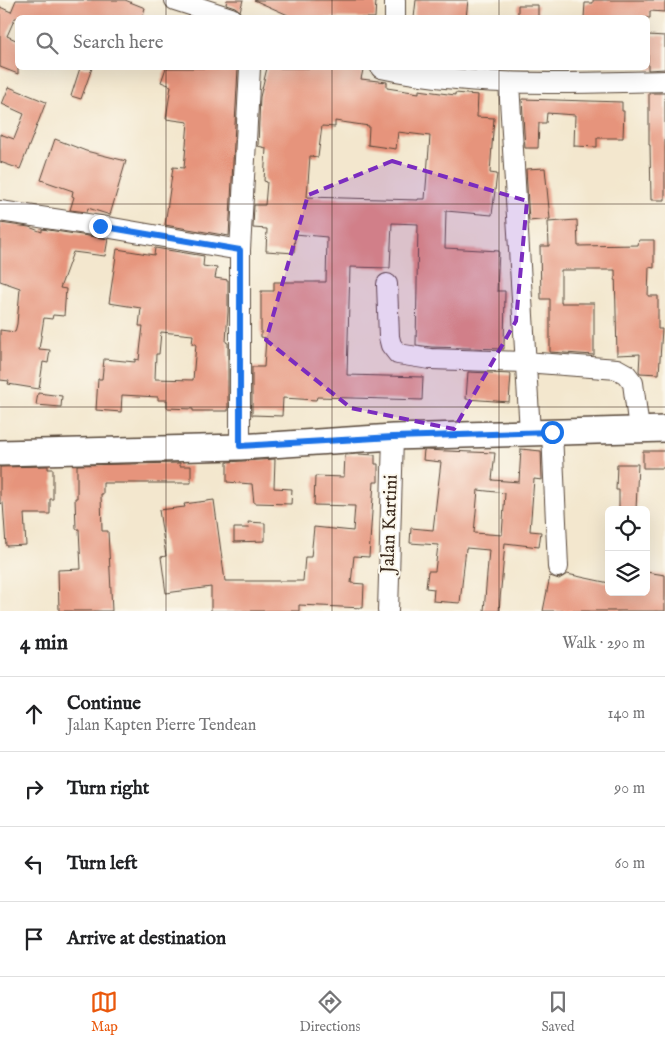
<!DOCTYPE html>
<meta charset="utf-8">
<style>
:root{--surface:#fff;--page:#f6f6f6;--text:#202124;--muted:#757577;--line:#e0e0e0;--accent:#ea580c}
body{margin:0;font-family:"IM FELL English",serif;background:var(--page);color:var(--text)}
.controls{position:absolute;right:15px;bottom:15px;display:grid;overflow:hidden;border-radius:8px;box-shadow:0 5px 20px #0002}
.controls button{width:45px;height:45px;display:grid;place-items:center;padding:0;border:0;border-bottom:1px solid var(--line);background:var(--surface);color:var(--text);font:25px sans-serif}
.stop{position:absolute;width:15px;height:15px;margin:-11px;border:4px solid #1a73e8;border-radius:50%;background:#fff}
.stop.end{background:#1a73e8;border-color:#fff;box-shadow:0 1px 5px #0008}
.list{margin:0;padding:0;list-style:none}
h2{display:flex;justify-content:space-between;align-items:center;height:65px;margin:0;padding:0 20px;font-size:21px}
h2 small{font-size:16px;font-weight:400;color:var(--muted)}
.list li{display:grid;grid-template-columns:32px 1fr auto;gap:15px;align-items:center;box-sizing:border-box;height:75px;padding:0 20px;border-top:1px solid var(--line)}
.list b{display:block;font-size:19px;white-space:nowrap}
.list p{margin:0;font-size:16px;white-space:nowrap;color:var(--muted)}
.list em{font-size:16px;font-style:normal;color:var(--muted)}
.icon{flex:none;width:28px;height:28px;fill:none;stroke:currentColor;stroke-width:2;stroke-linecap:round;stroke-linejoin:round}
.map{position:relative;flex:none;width:665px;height:611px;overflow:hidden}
.search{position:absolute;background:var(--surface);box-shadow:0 5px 20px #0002;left:15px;right:15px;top:15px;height:55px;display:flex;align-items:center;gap:12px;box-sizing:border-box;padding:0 18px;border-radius:8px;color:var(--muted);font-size:19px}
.sheet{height:365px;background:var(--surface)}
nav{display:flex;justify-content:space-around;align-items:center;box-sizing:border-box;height:70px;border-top:1px solid var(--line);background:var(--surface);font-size:14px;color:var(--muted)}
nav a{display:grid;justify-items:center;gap:2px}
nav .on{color:var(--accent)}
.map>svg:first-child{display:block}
.building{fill:#e6947b;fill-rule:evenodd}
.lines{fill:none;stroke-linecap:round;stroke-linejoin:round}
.minor-casing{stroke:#574638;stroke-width:22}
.major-casing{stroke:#574638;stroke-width:28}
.minor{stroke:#fff;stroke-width:20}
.major{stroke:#fff;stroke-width:25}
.route{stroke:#1a73e8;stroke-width:6}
.marked{fill:#7b2cbf;fill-opacity:0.2;stroke:#7b2cbf;stroke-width:4;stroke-dasharray:10 6;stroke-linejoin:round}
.grid{fill:none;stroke:#3b2a1e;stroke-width:1;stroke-opacity:0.55}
.labels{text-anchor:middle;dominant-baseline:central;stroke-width:4;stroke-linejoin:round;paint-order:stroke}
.street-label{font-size:19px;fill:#3b2a1e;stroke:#fbf7ec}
</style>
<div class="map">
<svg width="665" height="611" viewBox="0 0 665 611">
<rect width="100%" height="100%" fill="#fbf7ec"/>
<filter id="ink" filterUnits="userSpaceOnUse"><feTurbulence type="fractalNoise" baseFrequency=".02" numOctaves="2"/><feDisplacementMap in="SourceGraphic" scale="10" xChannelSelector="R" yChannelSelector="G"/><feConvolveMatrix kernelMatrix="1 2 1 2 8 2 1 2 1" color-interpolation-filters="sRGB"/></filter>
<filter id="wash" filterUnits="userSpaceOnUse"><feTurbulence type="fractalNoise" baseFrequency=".0096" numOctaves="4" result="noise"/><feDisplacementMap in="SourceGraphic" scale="20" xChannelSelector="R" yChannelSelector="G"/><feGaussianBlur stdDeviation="1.12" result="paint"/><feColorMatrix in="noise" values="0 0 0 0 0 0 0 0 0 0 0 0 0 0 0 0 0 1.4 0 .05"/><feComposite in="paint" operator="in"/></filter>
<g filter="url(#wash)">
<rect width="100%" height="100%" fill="#f3e7ce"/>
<g id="blocks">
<path class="building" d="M16,0h109l20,8 -3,10h-127l-8,18 11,5v33l-18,-7v-60l11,5z
M227,0h16l-3,11 -5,-4 -9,-3z
M254,0h122l-1,18h-88l1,-3z
M416,0h52l-2,18h-52z
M593,0h72v12l-15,-1v7h-66l1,-15h8z
M518,5h20v13h-20z
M648,35l17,1v33l-17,1z
M80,68h12l-11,31 -10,-3z
M166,68h72l-9,168 -64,-11 8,-58 11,1 4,-46 -22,-3 5,-33 -10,-4z
M267,68h75l21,2 -2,9 26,3v6l32,5v-3l36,5v-2l23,2 -1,22 17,1 -4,55 7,1 -5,41 -46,-4 -1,37 54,3 -2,40h8l-1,58 -73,-2 -15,-2 2,-121 -26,-1 -2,45 -40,-1 -3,108 76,2 -1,23 -105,-3 -1,3 -33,-2 -1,18 -30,-1v-48h12l2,-29 -5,-1v-46h13v-9h52l1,-45 -32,-3 -1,19 -28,-2 1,-22 -14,-1 1,-23h11l2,-23 -3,-1 2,-33 -8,-2 2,-49zM335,121l34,5 -1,19 28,4 2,-17 32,4 -5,63h-7v1l-111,-3 3,-41 8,1 4,-31 13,1z
M9,87l37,15 -26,67 -20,-7v-28l14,5 10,-25 -22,-10z
M649,93h16v107h-14l-1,-55h-1z
M522,99l100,3v9h2l-1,27h-26v9l-23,-1 1,-31 -28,-2 -1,10h-7l-1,25h-13z
M55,139l31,12 40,10 -16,54 -22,-7 -1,4 -17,-2 4,-13 -2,-1 1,-5 -32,-11z
M545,168l5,51 -21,2 -3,-52z
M577,220l1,26 60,-1 1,-5h15v28l-5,-1 -1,29h10v33h4l-3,45 -19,-1 -1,-2 1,-17 -23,1 -2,-85h-54v33h33v52l-44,-3v-53h-9l-1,-53h9l-1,-24z
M0,223l29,4 13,5v-3l66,10 -3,17 -32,-4 -13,36 6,1 -2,27 -11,-1 -1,4 -8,-1 -5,31 11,1 -2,13 -5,-1 -4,27 -31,-5 1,-3 -9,-1v-50l15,2 2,-8 3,-36 -20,-7z
M155,248l49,8 -1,10 14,2 -2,10 13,2v32l-2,30 2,1v68h-35v-2l-26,-1v-8h-9v-3l-36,-2 -1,17 -25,-2 2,-31h4l2,-20 31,3v-3l4,1 4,-34h-4l2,-18 -32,-5 8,-54 37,6zM161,332l32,3 -1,9h4l-3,36 -38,-1 1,-25h3z
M468,372l43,2 -2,28 -43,-3z
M38,393l24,3 -1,11 -25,-2z
M521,449l20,2 1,29 -8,-1 -4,52 11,1 -2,15 -34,-4 -6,68h-15l5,-61 -23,-2 -6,55 -27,-2 1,-12 -8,-1 2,-17h7l3,-26 -28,-2 1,-15 22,2 8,-68 -18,-2 1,-10 71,3 -3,27 27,2zM478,490l27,3 -3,42 -28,-2z
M643,451h22v17h-22z
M359,454l16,1v9h3v18h-4l-5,75 -15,-1 -3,27 13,1 -1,24 -64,-3v6h-88v-24l-45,6 -5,-36 5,-1 -7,-46 26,-3 -1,-3 30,-4 11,81h78l2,-24h6l3,-30 39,4 2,-25 -41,-1 1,-29 29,1 1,-22z
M275,459l-1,29 18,1 -1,15 -37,-1 -2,-19 -25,-2v-20z
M180,463v3h11v17h-88v11h-2l1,37h6l4,80h-53l-1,-41 23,-1 -2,-40h-3l-1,-31h2v-33z
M617,464h21l-2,46h-17v-20h-3z
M48,466v3h5v30h-3v15h-26l2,31 -20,1 -3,-43 -3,1v-37z
M248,522l17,1v18l-31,1v-14h15z
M646,572l19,3v36h-122l7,-35 9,3 8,-5 42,9v9h37z"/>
</g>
</g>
<g filter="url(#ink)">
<use href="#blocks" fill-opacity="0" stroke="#574638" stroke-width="1"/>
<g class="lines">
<defs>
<path id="minor" d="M175,0l56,18
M395,18v-18
M381,68c94,20 189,15 284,13
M509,83l21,349
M0,211l100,15 140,24
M387,284l2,53 2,8 7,9 32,5 95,3 92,7 9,5 7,9 6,46
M552,432l6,135
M240,447v-197l10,-182
M388,611l5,-174"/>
<path id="major" d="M0,453l240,-6 153,-10 272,-8"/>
</defs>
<use href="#minor" class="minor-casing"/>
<use href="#major" class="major-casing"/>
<use href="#minor" class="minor"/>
<use href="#major" class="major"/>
</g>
</g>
<g class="lines" filter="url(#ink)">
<path class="route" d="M100,226l140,24v196l153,-9 159,-5"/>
</g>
<path class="marked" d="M392,161l135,40 -11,120 -62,108 -103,-21 -85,-68 42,-145z"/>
<path class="grid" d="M166,0v18M332,0v18M499,0v18M166,68v543M332,68v543M499,68v543M0,204h665M0,407h665"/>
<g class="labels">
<g class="street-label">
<text transform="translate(390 524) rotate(-88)">Jalan Kartini</text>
</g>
</g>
</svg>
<div class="controls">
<button><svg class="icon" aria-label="locate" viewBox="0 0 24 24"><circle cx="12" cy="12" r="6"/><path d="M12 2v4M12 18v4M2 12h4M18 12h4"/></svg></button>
<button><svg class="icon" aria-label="layers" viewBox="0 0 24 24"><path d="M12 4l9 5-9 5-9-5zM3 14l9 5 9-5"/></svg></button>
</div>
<div class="stop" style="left:552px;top:432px"></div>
<div class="stop end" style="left:100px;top:226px"></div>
<div class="search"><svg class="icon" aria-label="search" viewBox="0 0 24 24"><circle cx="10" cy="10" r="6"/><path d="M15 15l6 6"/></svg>Search here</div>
</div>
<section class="sheet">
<h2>4 min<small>Walk · 290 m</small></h2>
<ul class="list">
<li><svg class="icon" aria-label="ahead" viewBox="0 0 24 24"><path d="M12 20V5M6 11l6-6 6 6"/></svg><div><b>Continue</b><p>Jalan Kapten Pierre Tendean</p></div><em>140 m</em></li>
<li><svg class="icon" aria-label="right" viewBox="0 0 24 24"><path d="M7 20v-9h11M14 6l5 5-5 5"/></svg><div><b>Turn right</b></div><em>90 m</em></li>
<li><svg class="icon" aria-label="left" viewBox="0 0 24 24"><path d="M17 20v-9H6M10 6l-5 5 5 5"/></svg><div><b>Turn left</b></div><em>60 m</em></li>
<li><svg class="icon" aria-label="arrive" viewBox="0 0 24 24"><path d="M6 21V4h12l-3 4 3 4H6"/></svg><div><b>Arrive at destination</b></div></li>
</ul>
</section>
<nav>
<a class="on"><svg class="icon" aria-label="map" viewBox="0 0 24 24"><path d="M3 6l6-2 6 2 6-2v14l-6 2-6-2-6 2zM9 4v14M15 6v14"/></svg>Map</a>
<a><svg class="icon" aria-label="directions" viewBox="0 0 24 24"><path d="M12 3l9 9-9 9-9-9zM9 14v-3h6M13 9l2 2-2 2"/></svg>Directions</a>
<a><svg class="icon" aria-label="saved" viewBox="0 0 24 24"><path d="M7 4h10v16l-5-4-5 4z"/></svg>Saved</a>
</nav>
